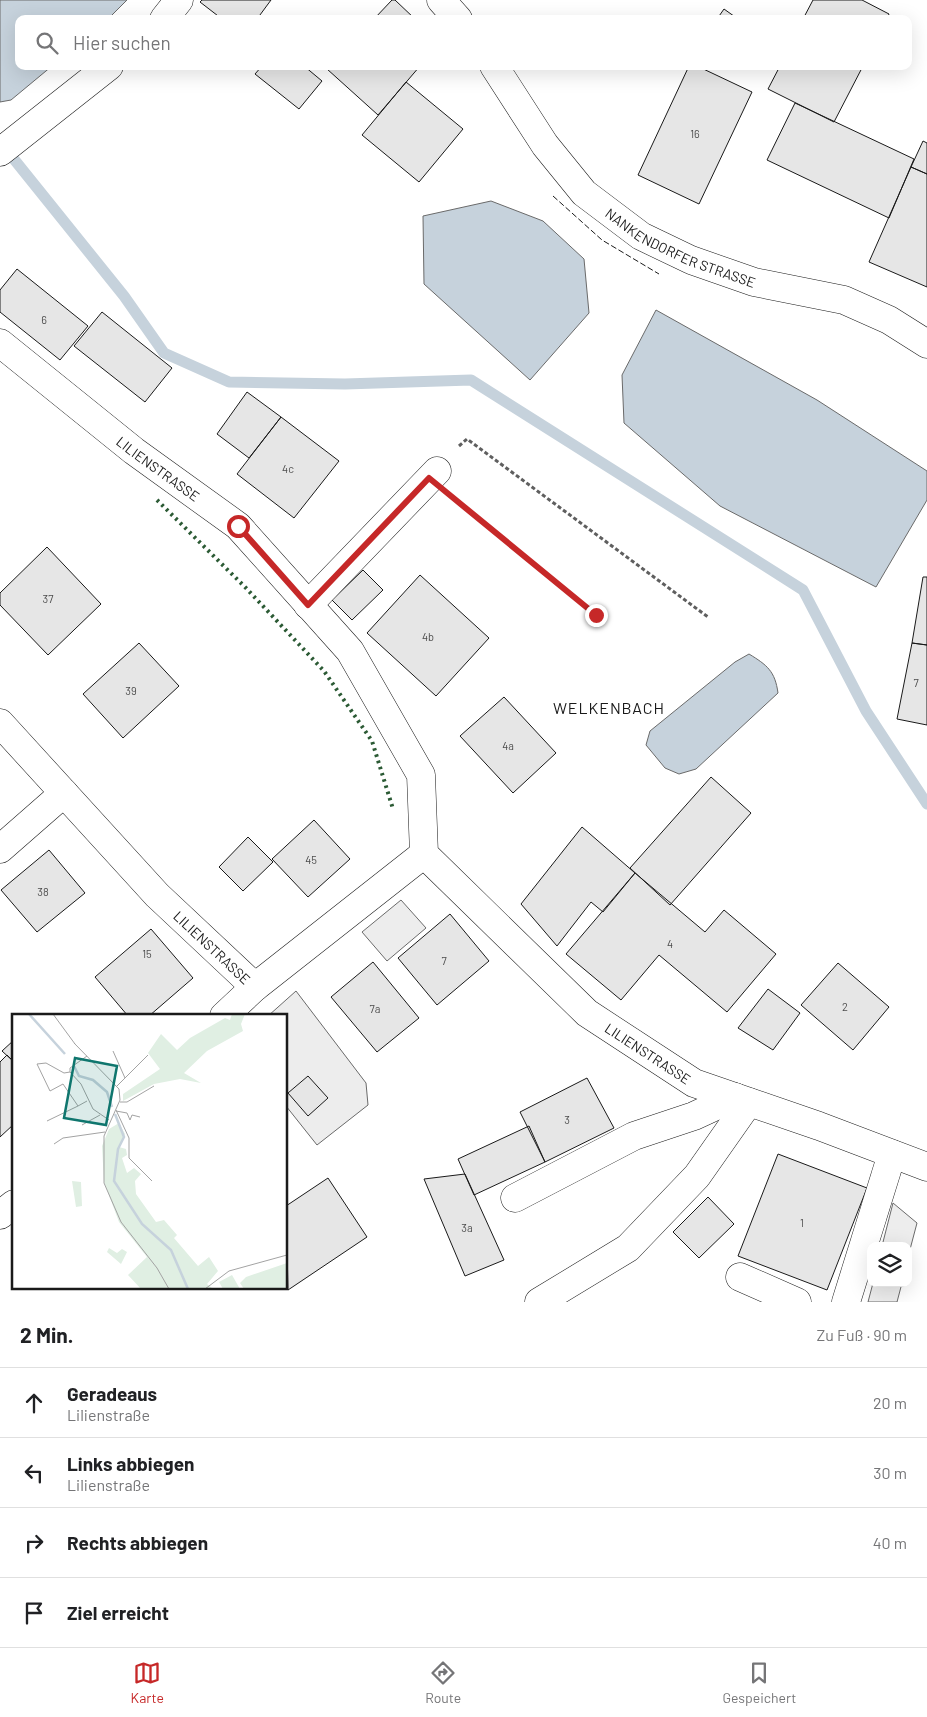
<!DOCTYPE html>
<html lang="de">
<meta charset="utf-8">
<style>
:root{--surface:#fff;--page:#f6f6f6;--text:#202124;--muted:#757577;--line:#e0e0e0;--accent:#c62828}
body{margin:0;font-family:Barlow,sans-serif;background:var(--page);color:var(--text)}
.controls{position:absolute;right:15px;bottom:15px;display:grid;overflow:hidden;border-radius:10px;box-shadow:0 5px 20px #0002}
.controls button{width:45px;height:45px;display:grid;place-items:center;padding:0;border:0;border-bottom:1px solid var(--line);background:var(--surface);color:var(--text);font:25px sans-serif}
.stop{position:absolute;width:15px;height:15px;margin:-11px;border:4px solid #c62828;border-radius:50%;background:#fff}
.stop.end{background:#c62828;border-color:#fff;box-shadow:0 1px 5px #0008}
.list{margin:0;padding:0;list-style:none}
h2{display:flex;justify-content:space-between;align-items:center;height:65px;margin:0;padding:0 20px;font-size:21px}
h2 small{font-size:16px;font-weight:400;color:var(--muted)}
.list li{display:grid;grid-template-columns:32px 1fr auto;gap:15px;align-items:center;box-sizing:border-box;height:70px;padding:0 20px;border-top:1px solid var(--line)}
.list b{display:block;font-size:19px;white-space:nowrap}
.list p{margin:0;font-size:16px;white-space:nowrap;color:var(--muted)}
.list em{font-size:16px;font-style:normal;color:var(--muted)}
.icon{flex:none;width:28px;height:28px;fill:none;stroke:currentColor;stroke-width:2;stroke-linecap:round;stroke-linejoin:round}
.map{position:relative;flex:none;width:927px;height:1302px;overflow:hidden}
.search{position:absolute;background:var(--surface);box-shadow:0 5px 20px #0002;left:15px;right:15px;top:15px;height:55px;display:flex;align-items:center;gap:12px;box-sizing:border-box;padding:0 18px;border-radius:10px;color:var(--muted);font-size:19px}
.sheet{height:345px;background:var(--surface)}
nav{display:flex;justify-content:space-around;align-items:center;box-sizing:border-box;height:70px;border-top:1px solid var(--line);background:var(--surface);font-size:14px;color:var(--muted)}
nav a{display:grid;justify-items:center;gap:2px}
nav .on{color:var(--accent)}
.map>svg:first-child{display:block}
.parking{fill:#ededed;stroke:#6a6a6a}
.water{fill:#c6d2dc;stroke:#6a6a6a}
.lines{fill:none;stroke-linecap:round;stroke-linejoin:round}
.stream{stroke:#c6d2dc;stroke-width:11}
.building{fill:#e6e6e6;stroke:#1a1a1a}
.minor-casing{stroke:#1a1a1a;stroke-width:29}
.major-casing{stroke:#1a1a1a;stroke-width:29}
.path{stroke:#5f5f5f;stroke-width:3;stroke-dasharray:4 2.5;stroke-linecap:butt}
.minor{stroke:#fff;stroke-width:28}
.major{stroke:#fff;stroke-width:28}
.hedge{stroke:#2b5a34;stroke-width:4;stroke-dasharray:2.5 4;stroke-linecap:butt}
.fence{stroke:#1a1a1a;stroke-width:1;stroke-dasharray:6 2.5;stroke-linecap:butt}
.route{stroke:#c62828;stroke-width:6}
.labels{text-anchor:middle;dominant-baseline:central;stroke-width:4;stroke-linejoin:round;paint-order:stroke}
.number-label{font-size:11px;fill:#4d4d4d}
.street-label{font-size:14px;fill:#1a1a1a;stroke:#fff}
.quarter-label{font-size:16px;letter-spacing:1px;fill:#1a1a1a;stroke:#fff}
.inset-river{fill:none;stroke:#c6d2dc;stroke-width:2.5}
.inset-road{fill:none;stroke:#a3a3a3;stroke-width:1}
.view{fill:#0f766e;fill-opacity:0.15;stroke:#0f766e;stroke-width:2.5}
.inset-edge{fill:none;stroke:#1a1a1a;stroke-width:2.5}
</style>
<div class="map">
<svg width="927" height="1302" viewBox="0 0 927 1302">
<rect width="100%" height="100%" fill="#fff"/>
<path class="parking" d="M401,900l25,28 -39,33 -25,-29z
M296,991l70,92 2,22 -51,40 -31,-39v-90h-18z
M893,1203l24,20 -9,34v-11h-26z
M873,1283h29l-5,19h-29z"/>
<path class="water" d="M0,0h127l-19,19h-89v47h33l-41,34 -11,2z
M491,201l52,20 41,38 5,54 -59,67 -106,-96 -1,-68z
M656,310l161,90 110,71v29l-51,87 -156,-81 -96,-83 -2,-48z
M749,654c18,11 26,17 29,39l-82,76 -17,5 -14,-6 -19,-23 4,-14 85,-69z"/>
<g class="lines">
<path class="stream" d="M13,158l111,138 40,57 65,29 116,2 126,-4 332,210 63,121 61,93"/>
</g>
<path class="building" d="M202,0h69l-14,19h-35l-22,-17z
M392,0h3l20,19h-41z
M813,0h49l27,14 -2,5h-84z
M724,9l14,10h-21z
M262,66h42l18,15 -23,28 -44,-35z
M330,66h90l-42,49 -51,-46z
M689,66h8l55,26 -53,112 -61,-29z
M780,66h83l-29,56 -66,-33z
M406,82l57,47 -44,53 -57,-47z
M795,103l119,56 -25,59 -122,-58z
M923,141l4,2v31l-16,-7z
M911,167l16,7v113l-58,-25z
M17,269l71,57 -28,34 -60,-48v-22z
M102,312l70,56 -27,34 -71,-56z
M247,392l34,25 -32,41 -32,-24z
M281,417l58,44 -45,57 -57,-44z
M47,547l54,57 -53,51 -48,-50v-12z
M363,570l20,20 -31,30 -20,-20z
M420,575l69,63 -53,58 -69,-63z
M923,577h4v68l-15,-2z
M139,643l40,43 -56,52 -40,-44z
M912,643l15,2v80l-30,-6z
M504,697l52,56 -43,40 -53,-57z
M711,777l40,36 -81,92 -40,-37z
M314,820l36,39 -42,38 -36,-38z
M582,827l53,46 -32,39 -12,-10 -34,44 -36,-42z
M248,837l25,25 -30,29 -24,-24z
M49,850l36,43 -48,39 -36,-42z
M635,873l70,59 19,-22 52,44 -49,58 -68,-57 -38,45 -55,-46z
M450,914l39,47 -52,44 -39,-47z
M151,929l42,49 -44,38h-21l-33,-39z
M373,962l46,56 -42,34 -46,-55z
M838,963l51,44 -36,43 -52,-45z
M768,989l32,24 -27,37 -35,-22z
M14,1040v22l-12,-11z
M7,1055l7,7v62l-14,13v-75z
M308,1076l20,22 -20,18 -20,-23z
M587,1078l27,50 -69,34 -25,-50z
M529,1126l16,36 -71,33 -16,-36z
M778,1154l89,34 -40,102 -89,-34z
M465,1174l39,86 -39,16 -41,-97z
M328,1178l39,59 -79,53 -2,-84z
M708,1197l26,27 -35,34 -26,-26z"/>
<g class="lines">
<defs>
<g id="minor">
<path d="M164,19l15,-19"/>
<path d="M0,152l109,-86"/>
<path id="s1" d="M0,343l134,108 104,75 112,125 71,124 3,79 163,159 107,70 125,43 108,41"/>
<path d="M308,605l129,-134"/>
<path id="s2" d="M0,723l157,172 98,92 169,-133"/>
<path d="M0,849l64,-56"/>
<path d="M224,1016l31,-29"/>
<path d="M515,1198l119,-62 60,-20 41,-19"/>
<path d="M0,1215l14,-11"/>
<path d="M740,1277l57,25"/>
<path d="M539,1302l89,-54 69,-72 52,-74"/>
<path d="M846,1302l46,-148"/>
</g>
<g id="major">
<path d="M441,0l17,19"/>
<path id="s3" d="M494,66l51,79 39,48 57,43 50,24 63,22 90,18 45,20 38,24"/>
</g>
</defs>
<use href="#minor" class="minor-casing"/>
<use href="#major" class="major-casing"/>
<path class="path" d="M459,446l8,-7 241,178
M457,501l139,114"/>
<use href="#minor" class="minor"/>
<use href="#major" class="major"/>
<path class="hedge" d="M157,500l89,88 78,83 48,70 21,68"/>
<path class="fence" d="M553,196l49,44 57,34"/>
</g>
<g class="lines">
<path class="route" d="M238,526l70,79 121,-127 167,137"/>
</g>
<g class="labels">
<g class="number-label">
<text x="695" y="133">16</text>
<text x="44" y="319">6</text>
<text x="288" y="468">4c</text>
<text x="48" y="598">37</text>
<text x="428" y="636">4b</text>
<text x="916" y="682">7</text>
<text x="131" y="690">39</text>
<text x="508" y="745">4a</text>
<text x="311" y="859">45</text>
<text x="43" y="891">38</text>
<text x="670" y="943">4</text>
<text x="147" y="953">15</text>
<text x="444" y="960">7</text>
<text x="845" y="1006">2</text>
<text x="375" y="1008">7a</text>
<text x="567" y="1119">3</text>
<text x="802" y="1222">1</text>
<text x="467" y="1227">3a</text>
</g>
<g class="street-label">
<text stroke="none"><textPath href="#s3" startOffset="268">NANKENDORFER STRASSE</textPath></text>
<text stroke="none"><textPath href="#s1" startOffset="202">LILIENSTRASSE</textPath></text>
<text stroke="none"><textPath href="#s2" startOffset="309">LILIENSTRASSE</textPath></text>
<text stroke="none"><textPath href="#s1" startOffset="991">LILIENSTRASSE</textPath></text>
</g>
<g class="quarter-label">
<text x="609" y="707">WELKENBACH</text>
</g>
</g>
<g transform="translate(12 1014)">
<rect width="275" height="275" fill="#fff"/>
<path d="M220,0h13l-4,10 2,7 -36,20 -23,22 17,10 -21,-4 -26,5 -31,17v-7l37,-25 -12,-16 13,-19 16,16 13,-12 35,-20 5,2zM107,109l6,11 -6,13 7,2 1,6 -5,3 5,15 7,-5 7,6 -6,7 1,13 20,28 8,-2 13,15 -3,3 24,28 11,-9 9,14 -11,13 6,5h-72l-13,-14 19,-18 -28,-35 -15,-40 -2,-36 7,-17zM60,167l9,1 1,24 -6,1zM97,234l8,5 5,-4 5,3 -6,12 -14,-12zM275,249v26h-43l-4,-6 6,-6zM220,261l8,14h-17l-4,-7z" fill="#e0efe3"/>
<path class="inset-river" d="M17,0l36,40M62,52l5,10 14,4 14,12 5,15M103,100l9,23 -6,12 -4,32 28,43 29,26 17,39"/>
<path class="inset-road" d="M41,0l22,30M62,29l45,46 1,11 -16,36v47l17,39 36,46 12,21M101,37l12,27M58,58v-4l17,-12M105,72l31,-31M75,87l-9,5 -15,-22 -13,7 -13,-27 9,-1 18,10 6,-1 11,12 12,25 16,11M108,88h7l27,-16M104,96l13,28v20l23,23M104,97l11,2 3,7 2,-5 8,2M35,107l31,-15M70,111l18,-10M42,130l9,-6 42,-6M193,275l24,-18 58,-16"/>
<path class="view" d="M63,44l42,8 -11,59 -42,-7z"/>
<rect width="275" height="275" class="inset-edge"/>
</g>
</svg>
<div class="controls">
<button><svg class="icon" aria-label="layers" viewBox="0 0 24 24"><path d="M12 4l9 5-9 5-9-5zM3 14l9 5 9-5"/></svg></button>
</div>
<div class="stop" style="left:238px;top:526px"></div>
<div class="stop end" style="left:596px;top:615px"></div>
<div class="search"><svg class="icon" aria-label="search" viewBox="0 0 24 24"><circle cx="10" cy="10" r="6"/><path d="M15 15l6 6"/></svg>Hier suchen</div>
</div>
<section class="sheet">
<h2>2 Min.<small>Zu Fuß · 90 m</small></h2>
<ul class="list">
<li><svg class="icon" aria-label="ahead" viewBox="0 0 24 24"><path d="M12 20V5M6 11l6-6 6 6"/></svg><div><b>Geradeaus</b><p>Lilienstraße</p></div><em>20 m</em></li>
<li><svg class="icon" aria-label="left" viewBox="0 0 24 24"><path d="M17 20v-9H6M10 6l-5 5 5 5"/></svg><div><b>Links abbiegen</b><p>Lilienstraße</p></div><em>30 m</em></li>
<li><svg class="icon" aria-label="right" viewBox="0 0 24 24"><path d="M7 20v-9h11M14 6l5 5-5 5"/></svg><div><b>Rechts abbiegen</b></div><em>40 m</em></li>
<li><svg class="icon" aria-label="arrive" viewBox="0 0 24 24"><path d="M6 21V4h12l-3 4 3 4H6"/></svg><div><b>Ziel erreicht</b></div></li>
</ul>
</section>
<nav>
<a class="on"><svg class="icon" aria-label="map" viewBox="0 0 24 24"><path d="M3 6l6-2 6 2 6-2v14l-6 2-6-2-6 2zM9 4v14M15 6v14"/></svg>Karte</a>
<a><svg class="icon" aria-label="directions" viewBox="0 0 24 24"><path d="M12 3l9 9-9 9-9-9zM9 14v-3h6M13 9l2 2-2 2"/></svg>Route</a>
<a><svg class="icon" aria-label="saved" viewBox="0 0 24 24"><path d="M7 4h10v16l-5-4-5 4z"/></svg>Gespeichert</a>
</nav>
